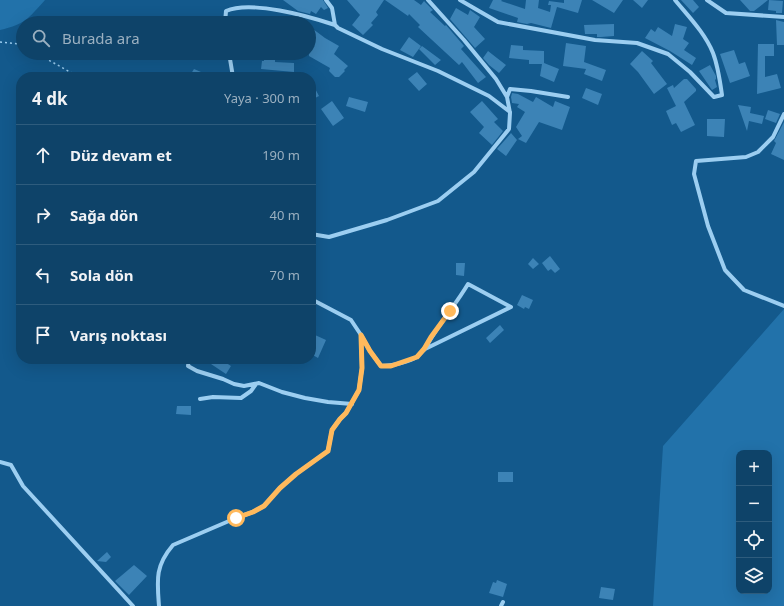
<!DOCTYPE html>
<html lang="tr">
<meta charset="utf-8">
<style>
:root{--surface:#0e4369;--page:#174a6f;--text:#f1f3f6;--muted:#9bb0c0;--line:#2e5c7d}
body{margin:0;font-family:"Noto Sans",sans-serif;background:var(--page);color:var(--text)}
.controls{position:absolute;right:12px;bottom:12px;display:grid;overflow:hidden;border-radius:8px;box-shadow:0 4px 16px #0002}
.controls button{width:36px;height:36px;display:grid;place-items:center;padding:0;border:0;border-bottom:1px solid var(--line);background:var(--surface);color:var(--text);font:20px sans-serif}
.stop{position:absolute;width:12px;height:12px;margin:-9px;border:3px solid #ffb95c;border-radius:50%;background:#fff}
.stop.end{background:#ffb95c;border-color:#fff;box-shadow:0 1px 4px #0008}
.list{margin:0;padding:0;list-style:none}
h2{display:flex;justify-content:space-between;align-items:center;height:52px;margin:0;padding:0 16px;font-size:17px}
h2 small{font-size:13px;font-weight:400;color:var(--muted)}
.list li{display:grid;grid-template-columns:26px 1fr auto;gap:12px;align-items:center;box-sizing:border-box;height:60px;padding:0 16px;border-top:1px solid var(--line)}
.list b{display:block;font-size:15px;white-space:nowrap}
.list em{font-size:13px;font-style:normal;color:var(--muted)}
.icon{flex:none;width:22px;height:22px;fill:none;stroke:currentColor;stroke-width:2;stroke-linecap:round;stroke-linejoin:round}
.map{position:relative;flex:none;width:784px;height:606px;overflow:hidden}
.search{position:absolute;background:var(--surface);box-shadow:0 4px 16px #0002;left:16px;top:16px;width:300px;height:44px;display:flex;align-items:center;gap:10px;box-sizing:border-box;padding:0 14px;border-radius:22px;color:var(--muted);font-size:15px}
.panel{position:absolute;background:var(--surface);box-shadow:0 4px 16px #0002;left:16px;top:72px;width:300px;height:292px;border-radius:16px}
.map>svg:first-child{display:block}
.green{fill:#2272aa;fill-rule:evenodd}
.building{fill:#3c83b6}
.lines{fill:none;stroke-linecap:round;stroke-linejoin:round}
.path{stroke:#9ccef1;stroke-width:1.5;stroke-dasharray:2 3;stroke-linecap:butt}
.minor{stroke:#9ccef1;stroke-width:4}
.route{stroke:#ffb95c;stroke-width:5}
</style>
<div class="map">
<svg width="784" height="606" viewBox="0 0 784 606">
<rect width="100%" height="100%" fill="#13598c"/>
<path class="green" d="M0,0h45c-17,19 -20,24 -45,30z
M784,309v297h-131l10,-160zM739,453h30v138h-30z"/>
<path class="building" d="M283,0h40l5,8 -4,2 -3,-3 -5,7 -5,-3 -1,3 -12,-3z
M347,0h37l-8,12 2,3 -7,8 2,2 -10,10 -11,-10 8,-10z
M385,0h29l7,5 3,-4 9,9 -3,2 15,14 1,-1 18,21 -3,3 25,28 -8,6 -16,-21 -3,3 -41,-38 2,-2 -11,-11 -1,2z
M493,0h9l-1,1 24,8 1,-9h13l-1,8 12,4 1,-7h-3l1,-4 15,2v-3h18l-4,13 -21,-6 -6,21 -20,-5 -4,1 -10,-2 1,-4 -29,-10z
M592,0h31l-9,13z
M633,0h15l-6,8z
M681,0h12l6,7 -6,6z
M740,0h28l-14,11h-4z
M769,0l14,1 -1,12h-6v-2l-8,-1z
M456,8l12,7 2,-5 10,7 -6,10 11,12 -10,9 -25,-29z
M776,20l8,2v23h-7z
M614,24v12l-13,1h-4v-3h-12l-1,-9z
M675,24l12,3 -4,12 6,4 -5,7 12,8 -4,7 -22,-14 -25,-13 6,-9 4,3 3,-5 14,9z
M309,26l16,12 14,8 -5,8 14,12 -4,4 1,1 -6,6h-4l-6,-6 1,-3 -21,-12z
M409,37l12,9 -8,11 -13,-7z
M566,43l20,3 -2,16 22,8 -4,11 -18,-7 2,-5 -23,-3z
M758,44h16v12h-9v21l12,-3 4,14 -24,6z
M511,45l12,1v4l21,1v12l15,6 -5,13 -14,-6 2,-12h-13v-4l-20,-2z
M422,46l19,14 -6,5 -16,-16z
M734,50l5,14 6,-2 5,14 -20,7 -10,-29z
M488,51l18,14 -7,8 -10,-8 -6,-7z
M642,51l11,10 -2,2 16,21 -13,10 -16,-22 -8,-8z
M264,53h11v9l19,1v9l-33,-3 1,-8h2z
M710,65l6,11v3l-1,1 2,7 -5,3 -13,-19z
M194,69l7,3 -2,5h-10z
M417,72l10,12 -8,7 -11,-12z
M684,79h3l9,10v2l-12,11 11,23 -14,7 -5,-9 -4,2 -6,-14 10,-5 -9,-18 6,-3 1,3z
M311,81l8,15 -8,4z
M586,88l16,6 -4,11 -16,-7z
M512,93l6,1 15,8 3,-5 17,10 2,-6 15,6 -8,23 -23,-8 -13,21 -8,-4 4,-3 -6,-9 9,-15 -8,-5 2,-3 -7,-1 -1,-6z
M349,97l19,5 -3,10 -19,-6z
M332,101l12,17 -11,8 -12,-17z
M482,101l16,18 -4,3 9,9 -11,14 -13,-12 5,-6 -14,-15z
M738,105l13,2 -1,6 14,3 -2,8 -13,-3 -2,10z
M768,110l12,4 -4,9 -11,-4z
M707,119h18l-1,18 -17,-1z
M784,122v38l-13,-6 5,-11 -2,-2z
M511,133l6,7 -11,16 -9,-7z
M550,256l10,13 -5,4 -4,-4 -3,2 -6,-8z
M533,258l6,6 -6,5 -5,-5z
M456,263h9l-1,13 -8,-1z
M522,295l11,5 -4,9 -4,-2 -1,2 -7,-4z
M500,325l4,5 -14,13 -4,-5z
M315,335l11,5 -8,18 -7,-4v-12z
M214,359h6l11,7 -5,8 -15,-10z
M177,406h14v9l-15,-1z
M498,472h15v10h-15z
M107,552l4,5 -5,5 -9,-1z
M134,565l13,11 -18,19 -14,-14z
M497,580l10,4 -4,13 -14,-4 4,-11 3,1z
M601,587l14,2 -2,11 -14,-2z"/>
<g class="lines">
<path class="path" d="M0,42l20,2 3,2
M36,53l43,24"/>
<path class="minor" d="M326,0l6,8 3,17
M460,0l38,22 97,18 42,3 31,11 22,18 24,25 8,-2c-2,-14 -4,-29 -9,-42 -8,-20 -25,-37 -38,-53
M707,0l19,13 58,4
M225,23l1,-12c25,-11 82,5 109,14l3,3 44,21 56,22 51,25 21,16
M229,53l4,24
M507,97l3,-8 21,2 37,6
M784,114l-11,23 -15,15 -12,5 -50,4 -2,13 14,52 17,44 19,20 40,16
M311,234l18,3 58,-17 51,-19 36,-29 35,-43 1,-16 -3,-16 -11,-18 -32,-39 -36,-40
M361,335l9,16 11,15c10,0 29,-4 37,-10 2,-2 4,-5 7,-7 12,-23 30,-43 43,-65l43,23 -88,43
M189,359l-1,7 9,5 26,8 11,5 10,2 15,-3 23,9 23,6 23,4 24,2
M200,399l13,-2 28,1 10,-7 5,-7
M0,462l11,3 12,21 110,120
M159,606c-2,-26 -4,-40 14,-61l63,-27 17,-6 11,-6 16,-18 16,-14 32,-23 4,-21 8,-11 6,-6 13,-23 3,-22 -1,-33 -10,-15 -40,-21
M501,606l2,-4"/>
</g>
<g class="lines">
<path class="route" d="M236,518l17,-6 11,-6 16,-18 16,-14 32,-23 4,-21 8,-11 6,-6 13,-23 3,-22 -1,-33 9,16 11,15h10l26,-9 7,-8 7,-12 19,-26"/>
</g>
</svg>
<div class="controls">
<button>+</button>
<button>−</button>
<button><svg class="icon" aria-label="locate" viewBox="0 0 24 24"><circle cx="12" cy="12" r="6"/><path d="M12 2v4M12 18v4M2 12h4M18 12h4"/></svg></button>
<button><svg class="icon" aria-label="layers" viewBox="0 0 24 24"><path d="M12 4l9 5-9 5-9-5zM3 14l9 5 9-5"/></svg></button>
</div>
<div class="stop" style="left:236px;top:518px"></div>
<div class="stop end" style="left:450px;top:311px"></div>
<div class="search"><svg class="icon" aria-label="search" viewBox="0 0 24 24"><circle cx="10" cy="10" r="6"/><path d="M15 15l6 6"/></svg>Burada ara</div>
<section class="panel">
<h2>4 dk<small>Yaya · 300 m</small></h2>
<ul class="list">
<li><svg class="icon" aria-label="ahead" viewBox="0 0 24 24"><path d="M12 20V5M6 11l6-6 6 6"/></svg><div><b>Düz devam et</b></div><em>190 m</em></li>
<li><svg class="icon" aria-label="right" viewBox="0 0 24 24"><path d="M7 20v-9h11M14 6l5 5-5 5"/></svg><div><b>Sağa dön</b></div><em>40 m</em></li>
<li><svg class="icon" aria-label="left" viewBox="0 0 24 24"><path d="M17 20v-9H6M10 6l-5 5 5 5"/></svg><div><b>Sola dön</b></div><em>70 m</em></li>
<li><svg class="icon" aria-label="arrive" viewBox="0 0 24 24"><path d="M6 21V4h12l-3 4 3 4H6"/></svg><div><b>Varış noktası</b></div></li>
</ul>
</section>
</div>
